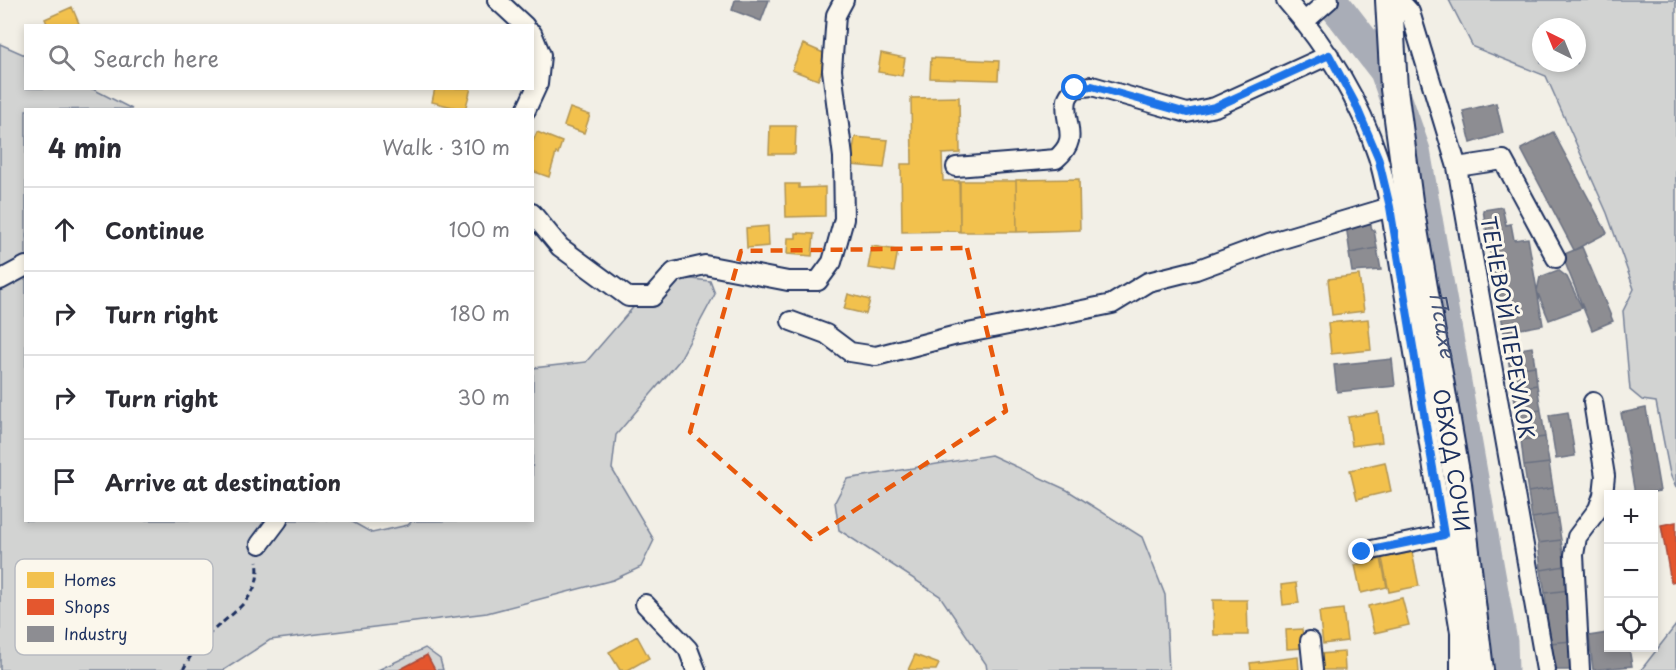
<!DOCTYPE html>
<meta charset="utf-8">
<style>
:root{--surface:#fff;--page:#f2f2f3;--text:#2b2b33;--muted:#7c7c81;--line:#e1e1e2}
body{margin:0;font-family:"Playpen Sans",sans-serif;background:var(--page);color:var(--text)}
.controls{position:absolute;right:18px;bottom:18px;display:grid;overflow:hidden;border-radius:0px;box-shadow:0 3px 9px #0003}
.controls button{width:54px;height:54px;display:grid;place-items:center;padding:0;border:0;border-bottom:2px solid var(--line);background:var(--surface);color:var(--text);font:30px sans-serif}
.compass{position:absolute;left:1532px;top:18px;width:54px;height:54px;border-radius:50%;background:var(--surface);box-shadow:0 3px 9px #0003;rotate:317deg}
.stop{position:absolute;width:18px;height:18px;margin:-14px;border:4px solid #1a73e8;border-radius:50%;background:#fff}
.stop.end{background:#1a73e8;border-color:#fff;box-shadow:0 2px 6px #0008}
.list{margin:0;padding:0;list-style:none}
h2{display:flex;justify-content:space-between;align-items:center;height:78px;margin:0;padding:0 24px;font-size:26px}
h2 small{font-size:20px;font-weight:400;color:var(--muted)}
.list li{display:grid;grid-template-columns:39px 1fr auto;gap:18px;align-items:center;box-sizing:border-box;height:84px;padding:0 24px;border-top:2px solid var(--line)}
.list b{display:block;font-size:22px;white-space:nowrap}
.list em{font-size:20px;font-style:normal;color:var(--muted)}
.icon{flex:none;width:33px;height:33px;fill:none;stroke:currentColor;stroke-width:2;stroke-linecap:round;stroke-linejoin:round}
.map{position:relative;flex:none;width:1676px;height:670px;overflow:hidden}
.search{position:absolute;background:var(--surface);box-shadow:0 3px 9px #0003;left:24px;top:24px;width:510px;height:66px;display:flex;align-items:center;gap:15px;box-sizing:border-box;padding:0 21px;border-radius:0px;color:var(--muted);font-size:22px}
.panel{position:absolute;background:var(--surface);box-shadow:0 3px 9px #0003;left:24px;top:108px;width:510px;height:414px;border-radius:0px}
.map>svg:first-child{display:block}
.green{fill:#d2d3d2;stroke:#768198;stroke-width:1.5;fill-rule:evenodd}
.homes{fill:#f2c14e;stroke:#b29553;stroke-width:1.5}
.shops{fill:#e4572e;stroke:#a84b3c;stroke-width:1.5}
.industry{fill:#8d8d92;stroke:#6b7182;stroke-width:1.5}
.lines{fill:none;stroke-linecap:round;stroke-linejoin:round}
.river{stroke:#a9adb7;stroke-width:33}
.minor-casing{stroke:#1b2f5e;stroke-width:22}
.highway-casing{stroke:#1b2f5e;stroke-width:30}
.path{stroke:#1b2f5e;stroke-width:3;stroke-dasharray:6 4.5;stroke-linecap:butt}
.minor{stroke:#fbf7ec;stroke-width:18}
.highway{stroke:#fbf7ec;stroke-width:26}
.route{stroke:#1a73e8;stroke-width:8}
.marked{fill:none;stroke:#e8590c;stroke-width:4.5;stroke-dasharray:12 8;stroke-linejoin:round}
.labels{text-anchor:middle;dominant-baseline:central;stroke-width:6;stroke-linejoin:round;paint-order:stroke}
.street-label{font-size:21px;fill:#1b2f5e;stroke:#fbf7ec}
.water-label{font-size:22px;font-style:italic;fill:#465579;stroke:#fbf7ec}
.key{fill:#fbf7ec;stroke:#b8bbc1;stroke-width:1.5}
.key-label{font-size:16px;fill:#1b2f5e}
</style>
<div class="map">
<svg width="1676" height="670" viewBox="0 0 1676 670">
<rect width="100%" height="100%" fill="#f2efe6"/>
<filter id="ink" filterUnits="userSpaceOnUse"><feTurbulence type="fractalNoise" baseFrequency=".0167" numOctaves="2"/><feDisplacementMap in="SourceGraphic" scale="12" xChannelSelector="R" yChannelSelector="G"/><feConvolveMatrix kernelMatrix="1 2 1 2 8 2 1 2 1" color-interpolation-filters="sRGB"/></filter>
<g filter="url(#ink)">
<path class="green" d="M1449,0h227v488l-6,-14 -14,-72 -14,-2 -12,-10 -7,-79 11,-22 -27,-76 -61,-137 -73,-29zM1541,27h36v36h-36z
M0,44l25,11 1,33 67,1 39,20 -106,1v410h323l23,13 36,-8 4,-4 120,-1 1,-152 53,-6 64,-74 33,-10 27,3 5,13 -36,67 -63,74 -4,34 42,71 -13,27 -28,13 -126,33 -217,27 -46,30h-224z
M991,455l76,35 75,47 23,58 4,75h-182l-1,-6 -46,-68 -101,-66 -4,-28 12,-23z
M1676,625v45h-35z
M425,648l15,11 3,11h-65z"/>
<path class="homes" d="M72,7l8,19h-32l-3,-7z
M803,44l25,11 -10,25 -26,-10z
M881,53l24,5 -3,18 -24,-4z
M931,58l68,3 -1,19 -68,-2z
M435,88h36l-6,22 -33,-8z
M959,97l1,56 -18,1 1,27h16l1,50 -58,1 -1,-68h11l-1,-66z
M570,108l20,7 -6,18 -20,-7z
M770,126h26l-1,28h-26z
M537,132l25,10 -4,12 -2,-1 -7,24 -17,-6v-28z
M855,137l33,3 -4,28 -33,-3z
M1079,179l1,51 -63,2 -1,-52z
M960,181h56l1,51h-57z
M785,184h14v4l26,-1v29l-39,1z
M768,226l1,20 -22,2 -1,-20z
M796,233l18,1 -2,22 -25,-2 1,-16h8z
M872,246l26,4 -4,22 -26,-4z
M1359,275l5,36 -32,4 -4,-36z
M848,294l22,6 -4,14 -22,-5z
M1368,319l3,31 -40,4 -3,-31z
M1378,412l4,30 -30,4 -4,-29z
M1385,462l6,29 -34,8 -7,-29z
M1412,552l7,34 -30,6 -7,-34z
M1381,559l6,28 -26,6 -6,-28z
M1296,583l3,20 -16,2 -2,-20z
M1402,598l7,27 -35,8 -6,-27z
M1213,600h34l1,35h-34z
M1343,609l4,32 -24,3 -4,-32z
M1302,629l2,19 -17,1 -1,-19z
M637,636l12,22 -21,12h-8l-11,-18z
M1344,652l1,18h-25l-1,-16z
M915,655l24,9 -3,6h-28z
M1298,657l1,13h-48l-1,-7z"/>
<path class="shops" d="M1676,522v59l-5,1 -10,-57z
M427,655l8,15h-36z"/>
<path class="industry" d="M735,0h34l-8,21 -29,-11z
M1496,103l7,30 -32,10 -8,-32z
M1553,132l54,101 -33,17 -53,-101z
M1502,207l4,18 5,-1 3,16 14,-2 15,87 -39,7 -21,-122z
M1370,221l2,9h2l3,18 -27,5 -4,-28z
M1582,247l31,74 -21,9 -30,-75z
M1377,248l4,22 -29,2 -3,-19z
M1558,270l9,7 15,31 -33,12 -12,-29 3,-14z
M1532,347l3,19 -25,4 -3,-19z
M1392,359l3,27 -58,6 -3,-27z
M1535,366l2,19 -24,4 -3,-19z
M1537,385l4,25 -24,4 -4,-25z
M1646,408l14,83 -25,3 -14,-81z
M1541,410l4,27 -24,3 -4,-26z
M1568,412l7,44 -19,3 -7,-44z
M1545,437l4,26 -25,3 -3,-26z
M1549,463l4,25 -25,4 -4,-26z
M1553,488l4,26 -25,4 -4,-26z
M1557,514l4,26 -23,3 -6,-25z
M1561,540l4,26 -24,4 -3,-27z
M1565,566l4,24 -24,3 -4,-23z
M1569,590l3,51 -23,2 -4,-50z
M1608,633v15h21l3,18 -39,4 -4,-34z
M1572,641l2,29h-23l-2,-27z"/>
<g class="lines">
<path class="river" id="s1" d="M1331,0l55,71 28,80 87,491 1,28"/>
<defs>
<path id="minor" d="M497,0l28,26
M1286,0c40,46 73,99 92,157 5,16 8,33 12,50l70,425v38
M1399,0l11,12 47,155 89,503
M1305,21l24,-21
M526,110l12,-26 3,-29 -9,-22
M956,167l100,-8c26,-22 6,-35 11,-59 1,-4 5,-9 8,-12l17,-2 95,27 28,-6 114,-52
M1457,167l46,-7 53,98
M532,213l28,34 68,50h24l22,-25 31,-7 83,16h30l14,-19 12,-43 -1,-62 -11,-87 4,-55 8,-15
M0,280l26,-14
M791,321l35,13 24,18 26,4 77,-20 159,-32 36,-22 48,-12 73,-27 121,-36
M260,544l18,-24
M1362,552l82,-17
M645,604l43,45 8,21
M1310,641l3,29
M1580,670l-6,-115 3,-18 21,-28 5,-14 2,-19 -12,-74"/>
<g id="highway">
<path id="s2" d="M1389,0l5,89 15,112 49,283 22,186"/>
</g>
</defs>
<use href="#minor" class="minor-casing"/>
<use href="#highway" class="highway-casing"/>
<path class="path" d="M183,670c6,-12 12,-22 21,-31 23,-24 60,-40 53,-78"/>
<use href="#minor" class="minor"/>
<use href="#highway" class="highway"/>
</g>
</g>
<g class="lines" filter="url(#ink)">
<path class="route" d="M1075,88l17,-2 95,27 28,-6 114,-52 26,48 23,54 12,50 54,328 -82,17"/>
</g>
<path class="marked" d="M967,248l39,163 -195,128 -121,-107 51,-181z"/>
<g class="labels">
<g class="street-label">
<text transform="translate(1509 327) rotate(80)">ТЕНЕВОЙ ПЕРЕУЛОК</text>
<text stroke="none"><textPath href="#s2" startOffset="465">ОБХОД СОЧИ</textPath></text>
</g>
<g class="water-label">
<text stroke="none"><textPath href="#s1" startOffset="351">Псахе</textPath></text>
</g>
</g>
<rect x="15" y="559" width="198" height="96" rx="9" class="key"/>
<rect x="27" y="572" width="27" height="16" fill="#f2c14e"/>
<rect x="27" y="599" width="27" height="16" fill="#e4572e"/>
<rect x="27" y="626" width="27" height="16" fill="#8d8d92"/>
<g class="key-label">
<text x="64" y="586">Homes</text>
<text x="64" y="613">Shops</text>
<text x="64" y="640">Industry</text>
</g>
</svg>
<div class="controls">
<button>+</button>
<button>−</button>
<button><svg class="icon" aria-label="locate" viewBox="0 0 24 24"><circle cx="12" cy="12" r="6"/><path d="M12 2v4M12 18v4M2 12h4M18 12h4"/></svg></button>
</div>
<svg class="compass" viewBox="-18 -18 36 36"><path d="M0-13l5 13h-10z" fill="#e53935"/><path d="M0 13l5-13h-10z" fill="#7c7c81"/></svg>
<div class="stop" style="left:1075px;top:88px"></div>
<div class="stop end" style="left:1362px;top:552px"></div>
<div class="search"><svg class="icon" aria-label="search" viewBox="0 0 24 24"><circle cx="10" cy="10" r="6"/><path d="M15 15l6 6"/></svg>Search here</div>
<section class="panel">
<h2>4 min<small>Walk · 310 m</small></h2>
<ul class="list">
<li><svg class="icon" aria-label="ahead" viewBox="0 0 24 24"><path d="M12 20V5M6 11l6-6 6 6"/></svg><div><b>Continue</b></div><em>100 m</em></li>
<li><svg class="icon" aria-label="right" viewBox="0 0 24 24"><path d="M7 20v-9h11M14 6l5 5-5 5"/></svg><div><b>Turn right</b></div><em>180 m</em></li>
<li><svg class="icon" aria-label="right" viewBox="0 0 24 24"><path d="M7 20v-9h11M14 6l5 5-5 5"/></svg><div><b>Turn right</b></div><em>30 m</em></li>
<li><svg class="icon" aria-label="arrive" viewBox="0 0 24 24"><path d="M6 21V4h12l-3 4 3 4H6"/></svg><div><b>Arrive at destination</b></div></li>
</ul>
</section>
</div>
